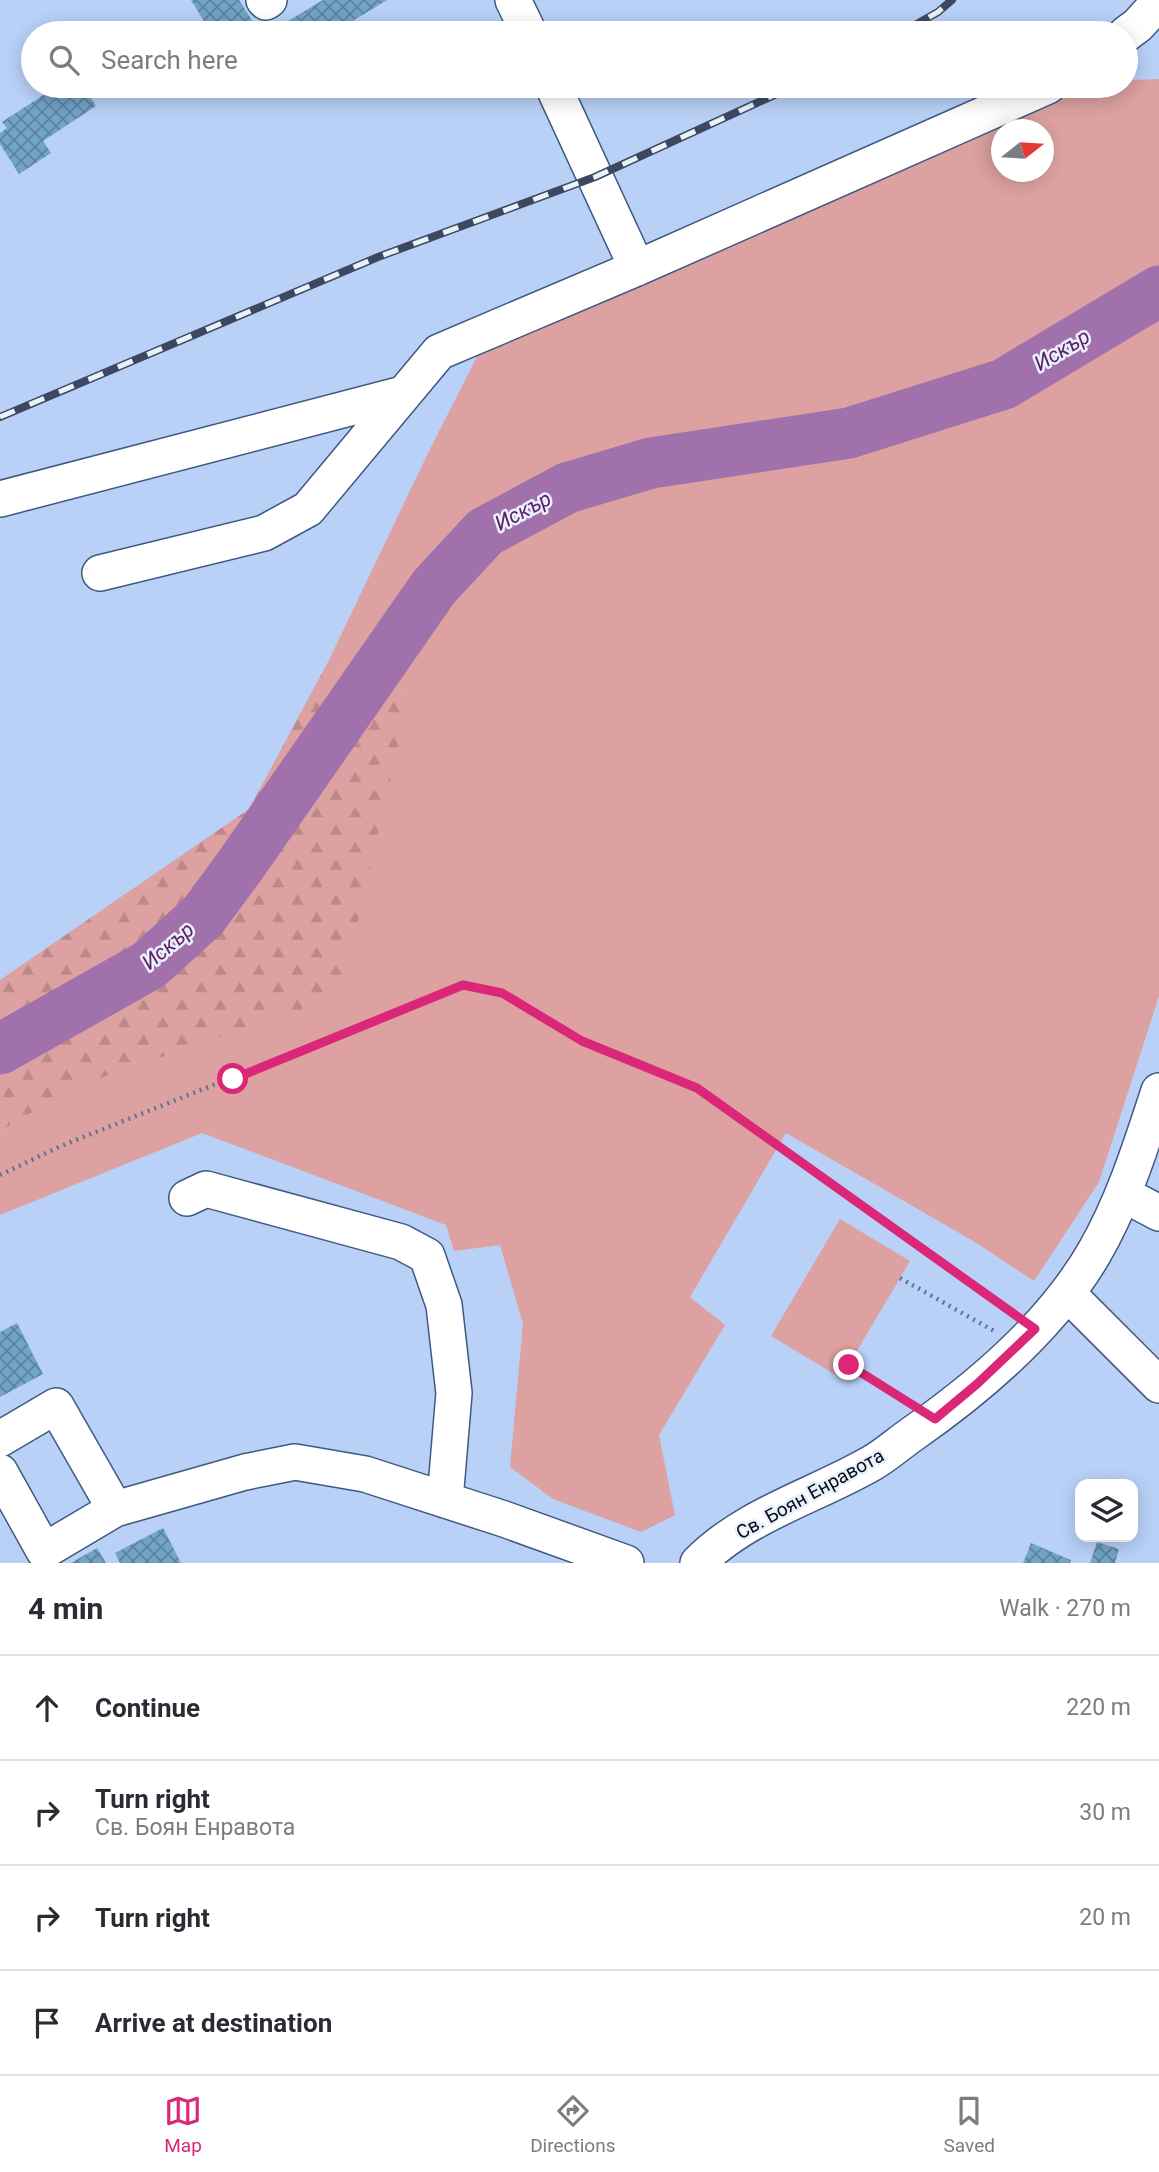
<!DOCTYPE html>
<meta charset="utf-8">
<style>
:root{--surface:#fff;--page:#f2f2f3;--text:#2b2b33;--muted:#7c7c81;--line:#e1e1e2;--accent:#db2777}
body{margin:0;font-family:Roboto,sans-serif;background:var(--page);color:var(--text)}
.controls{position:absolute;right:21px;bottom:21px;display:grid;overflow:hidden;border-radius:14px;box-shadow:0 4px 18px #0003}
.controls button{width:63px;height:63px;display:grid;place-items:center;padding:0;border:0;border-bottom:2px solid var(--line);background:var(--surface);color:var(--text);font:35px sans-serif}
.compass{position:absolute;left:991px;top:119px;width:63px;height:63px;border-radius:50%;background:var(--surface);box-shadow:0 4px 18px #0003;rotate:73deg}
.stop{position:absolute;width:21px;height:21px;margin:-16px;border:5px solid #db2777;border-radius:50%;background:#fff}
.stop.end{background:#db2777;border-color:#fff;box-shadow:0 2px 7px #0008}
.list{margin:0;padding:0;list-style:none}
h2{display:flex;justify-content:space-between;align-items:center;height:91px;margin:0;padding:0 28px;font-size:30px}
h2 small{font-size:23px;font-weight:400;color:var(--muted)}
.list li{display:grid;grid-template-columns:46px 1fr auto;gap:21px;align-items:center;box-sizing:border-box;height:105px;padding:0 28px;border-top:2px solid var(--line)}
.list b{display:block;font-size:26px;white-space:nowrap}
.list p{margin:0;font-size:23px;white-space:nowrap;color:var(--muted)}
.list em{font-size:23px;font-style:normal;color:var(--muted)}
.icon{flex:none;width:38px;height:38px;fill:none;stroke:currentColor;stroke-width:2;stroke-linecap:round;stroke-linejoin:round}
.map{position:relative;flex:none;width:1159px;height:1563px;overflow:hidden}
.search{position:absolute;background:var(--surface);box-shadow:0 4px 18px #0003;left:21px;right:21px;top:21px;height:77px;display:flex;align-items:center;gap:18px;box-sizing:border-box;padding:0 24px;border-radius:38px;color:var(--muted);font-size:26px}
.sheet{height:511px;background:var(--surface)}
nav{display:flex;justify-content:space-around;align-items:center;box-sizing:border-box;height:98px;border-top:2px solid var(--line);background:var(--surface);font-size:19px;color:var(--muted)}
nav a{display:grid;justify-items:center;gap:4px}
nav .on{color:var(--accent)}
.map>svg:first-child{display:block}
.grass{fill:#dca1a0;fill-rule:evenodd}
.forest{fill:url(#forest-firs)}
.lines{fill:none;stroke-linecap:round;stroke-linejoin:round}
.river{stroke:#a171ab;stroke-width:51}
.building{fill:url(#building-cross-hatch)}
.minor-casing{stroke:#405983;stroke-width:38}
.path{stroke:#63738f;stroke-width:4.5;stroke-dasharray:2 5;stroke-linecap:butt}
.minor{stroke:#fff;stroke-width:35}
.rail-casing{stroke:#3b485f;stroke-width:8}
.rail{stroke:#eaf1fb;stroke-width:5;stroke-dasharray:16;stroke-linecap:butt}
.route{stroke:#db2777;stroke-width:9}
.labels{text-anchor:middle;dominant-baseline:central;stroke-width:5;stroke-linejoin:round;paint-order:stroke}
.street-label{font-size:19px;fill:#040c1c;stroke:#eaf1fb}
.water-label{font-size:21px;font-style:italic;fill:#5e226b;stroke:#eaf1fb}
</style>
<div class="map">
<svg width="1159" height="1563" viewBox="0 0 1159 1563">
<defs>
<pattern id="forest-firs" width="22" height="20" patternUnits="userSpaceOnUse" patternTransform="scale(1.75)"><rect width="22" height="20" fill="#dca1a0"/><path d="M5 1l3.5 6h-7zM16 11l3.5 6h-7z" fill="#bb8989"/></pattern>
<pattern id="building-cross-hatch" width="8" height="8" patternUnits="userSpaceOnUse" patternTransform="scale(1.75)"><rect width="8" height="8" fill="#72a4c7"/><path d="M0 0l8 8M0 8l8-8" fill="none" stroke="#5b84a1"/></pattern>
</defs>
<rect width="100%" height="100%" fill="#b9d1f7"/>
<path class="grass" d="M1159,79v917l-60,186 -65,99 -59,-39 -189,-109 -96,164 35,28 -66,110 16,80 -34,17 -88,-33 -43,-32 13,-143 -23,-79 -46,6 -8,-26 -244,-92 -202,82v-84l76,-45 333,-389 -80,-37 100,-209 54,-106 167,-67 433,-192h43v-6zM1002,130h42v42h-42z
M840,1219l70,42 -69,117 -70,-42z"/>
<path class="forest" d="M329,660l80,37 -68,299 -264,90 -77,45v-151l249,-171z"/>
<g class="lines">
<path class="river" d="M0,1049l149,-84 54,-49 39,-53 192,-276 51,-55 82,-44 84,-25 198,-30 155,-49 155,-93"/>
</g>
<path class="building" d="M191,0h48l21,33h-49z
M323,0h64l-54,33h-65z
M57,86h26l13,20 -53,35 8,12 -32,21 -19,-30v-11l7,-5 -5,-6z
M17,1323l26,51 -43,23v-65z
M163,1528l18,35h-61l-5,-10z
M1097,1542l22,7 -4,14h-25z
M1031,1543l40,17 -1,3h-47z
M97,1548l9,15h-35z"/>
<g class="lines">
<defs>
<path id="minor" d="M264,0l2,2 3,-2
M513,0l16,33
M1126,34l12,-9 21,-23
M553,86l84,182
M0,499l403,-105
M100,573l164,-40 44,-24 131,-157 198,-84 411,-182
M1123,1194l36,19
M187,1198l19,-9 195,53 26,14 17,49 10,88 -9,107
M1067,1293l92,92
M0,1439l56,-33 59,103
M0,1472l44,79 71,-42 130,-37 50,-10 70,12 139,45 122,44
M698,1563c47,-48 117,-67 174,-100 14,-8 26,-19 39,-28 69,-48 140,-108 183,-182 29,-50 47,-107 65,-162"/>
</defs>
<use href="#minor" class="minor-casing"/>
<path class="path" d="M0,1175l61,-29 402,-161 39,8 80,48 115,47 314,224
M900,1278l94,53
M849,1365l58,36"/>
<use href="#minor" class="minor"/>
<defs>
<path id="rail" d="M901,33l37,-21 14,-12
M0,417l378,-160 217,-80 199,-91"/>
</defs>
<use href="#rail" class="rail-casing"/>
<use href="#rail" class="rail"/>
</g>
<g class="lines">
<path class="route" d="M233,1079l230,-94 39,8 80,48 115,47 338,241 -58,55 -42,35 -86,-54"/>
</g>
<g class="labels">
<g class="street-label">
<text transform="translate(810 1494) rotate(-29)">Св. Боян Енравота</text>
</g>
<g class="water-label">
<text transform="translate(1062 350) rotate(-31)">Искър</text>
<text transform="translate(523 511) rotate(-28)">Искър</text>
<text transform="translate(168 946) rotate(-40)">Искър</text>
</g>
</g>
</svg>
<div class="controls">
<button><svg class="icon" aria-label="layers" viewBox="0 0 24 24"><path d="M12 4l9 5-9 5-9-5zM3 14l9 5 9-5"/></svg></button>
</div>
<svg class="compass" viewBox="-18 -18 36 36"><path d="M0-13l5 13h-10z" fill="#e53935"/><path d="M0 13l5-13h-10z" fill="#7c7c81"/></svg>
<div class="stop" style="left:233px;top:1079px"></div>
<div class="stop end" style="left:849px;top:1365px"></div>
<div class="search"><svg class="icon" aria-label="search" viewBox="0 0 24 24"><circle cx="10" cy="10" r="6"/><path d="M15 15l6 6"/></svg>Search here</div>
</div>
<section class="sheet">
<h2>4 min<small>Walk · 270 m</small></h2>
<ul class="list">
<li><svg class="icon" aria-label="ahead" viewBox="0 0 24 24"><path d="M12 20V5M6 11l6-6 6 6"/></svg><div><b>Continue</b></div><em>220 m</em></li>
<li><svg class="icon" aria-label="right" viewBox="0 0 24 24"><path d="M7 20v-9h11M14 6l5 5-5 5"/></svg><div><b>Turn right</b><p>Св. Боян Енравота</p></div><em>30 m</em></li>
<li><svg class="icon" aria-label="right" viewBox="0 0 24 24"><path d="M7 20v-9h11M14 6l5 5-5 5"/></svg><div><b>Turn right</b></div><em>20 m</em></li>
<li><svg class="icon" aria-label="arrive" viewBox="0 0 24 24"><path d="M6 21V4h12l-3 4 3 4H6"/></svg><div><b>Arrive at destination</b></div></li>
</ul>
</section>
<nav>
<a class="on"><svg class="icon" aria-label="map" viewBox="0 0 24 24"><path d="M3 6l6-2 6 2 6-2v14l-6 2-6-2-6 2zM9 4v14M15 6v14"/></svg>Map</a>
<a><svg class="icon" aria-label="directions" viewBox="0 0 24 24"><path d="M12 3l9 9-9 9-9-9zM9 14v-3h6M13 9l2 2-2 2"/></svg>Directions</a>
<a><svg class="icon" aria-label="saved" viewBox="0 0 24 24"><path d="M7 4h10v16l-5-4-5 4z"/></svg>Saved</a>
</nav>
